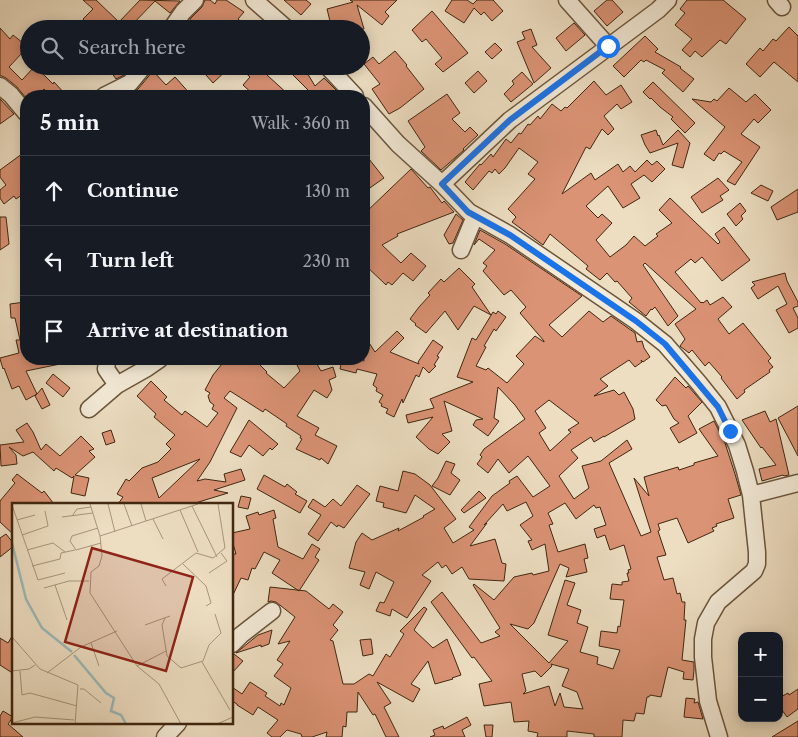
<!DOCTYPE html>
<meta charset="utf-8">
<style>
:root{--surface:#171b24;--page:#20242c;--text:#f1f3f6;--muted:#9ea1a6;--line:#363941}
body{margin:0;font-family:"Libre Caslon Text",serif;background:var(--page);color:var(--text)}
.controls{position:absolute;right:15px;bottom:15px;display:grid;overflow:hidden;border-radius:10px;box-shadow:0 2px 12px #0003}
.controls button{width:45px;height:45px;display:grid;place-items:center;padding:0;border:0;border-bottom:1px solid var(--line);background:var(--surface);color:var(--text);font:25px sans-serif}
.stop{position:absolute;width:15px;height:15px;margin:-11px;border:4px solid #1a73e8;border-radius:50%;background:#fff}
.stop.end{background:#1a73e8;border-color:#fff;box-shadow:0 1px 5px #0008}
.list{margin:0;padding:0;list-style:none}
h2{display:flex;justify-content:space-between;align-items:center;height:65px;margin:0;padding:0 20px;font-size:21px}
h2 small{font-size:16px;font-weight:400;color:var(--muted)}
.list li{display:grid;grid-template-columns:32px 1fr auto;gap:15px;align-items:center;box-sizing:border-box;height:70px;padding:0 20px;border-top:1px solid var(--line)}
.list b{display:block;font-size:19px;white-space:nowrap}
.list em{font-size:16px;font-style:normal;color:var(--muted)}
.icon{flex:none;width:28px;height:28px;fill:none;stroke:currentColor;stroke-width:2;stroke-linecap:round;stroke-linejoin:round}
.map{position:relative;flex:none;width:798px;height:737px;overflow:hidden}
.search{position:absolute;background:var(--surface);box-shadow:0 2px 12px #0003;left:20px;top:20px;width:350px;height:55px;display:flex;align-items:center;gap:12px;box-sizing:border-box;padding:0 18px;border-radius:28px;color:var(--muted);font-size:19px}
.panel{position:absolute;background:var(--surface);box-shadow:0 2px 12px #0003;left:20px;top:90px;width:350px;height:275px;border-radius:20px}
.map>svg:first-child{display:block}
.building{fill:#db9375;stroke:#402710;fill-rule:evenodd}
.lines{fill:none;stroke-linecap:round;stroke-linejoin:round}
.minor-casing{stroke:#6b553c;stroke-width:19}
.minor{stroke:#f3ead7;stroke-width:16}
.route{stroke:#1a73e8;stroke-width:6}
.inset-river{fill:none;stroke:#9cbabb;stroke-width:2.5}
.inset-road{fill:none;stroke:#a8957b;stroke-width:1}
.view{fill:#8f2418;fill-opacity:0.15;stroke:#8f2418;stroke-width:2.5}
.inset-edge{fill:none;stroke:#402710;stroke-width:2.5}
</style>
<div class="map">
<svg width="798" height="737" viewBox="0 0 798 737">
<rect width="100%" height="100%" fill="#eddec2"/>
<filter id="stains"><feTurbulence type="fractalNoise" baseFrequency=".004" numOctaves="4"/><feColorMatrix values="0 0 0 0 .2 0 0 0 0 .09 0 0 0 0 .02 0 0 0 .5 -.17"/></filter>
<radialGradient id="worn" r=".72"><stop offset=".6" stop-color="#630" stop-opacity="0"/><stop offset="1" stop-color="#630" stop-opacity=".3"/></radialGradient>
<path class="building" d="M83,0h13l23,22 21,-22 40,1 -10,12 -15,-12 -27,28h-35l-10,-10 10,-10z
M205,0h5l5,4 2,-4h9l18,12 -6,7 12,10h-20l-8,-7 -5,7h-28l-3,-3 5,-8 11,-11z
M284,0h22l5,4 -10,11z
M350,0h47l-12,12 4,4 -7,9 -25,-20 7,24h-32l-5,-20 26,-7z
M452,0h15l6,4 4,-4h16l10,11 -11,10 -8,-9 -3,3 -7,-7 -10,15 -19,-12z
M607,0h5l11,12 -16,14 -13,-15z
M687,0h36l23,19 -20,25 -6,-4 -18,17 -7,-6 -5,6 -8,-7 10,-11 -17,-14 10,-12 -5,-4z
M432,11l36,42 -25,19 -8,-8 7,-6 -16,-19 -4,3 -10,-12z
M574,23l11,12 -19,16 -10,-13z
M789,27l9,9v46l-24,-20 -14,15 -14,-13 14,-16 3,3 10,-12 3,2z
M0,28l10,11 3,-4 10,8 6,-7v21l-6,-5 -14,15 13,13 13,-14 18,18 1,-2 13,14h-16l-7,-7 -7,7h-11v2l-9,-11 -11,-9 -4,-2h-2z
M531,29l6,16 -5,2 19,21 -17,15 -17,-41 8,-3 -3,-7z
M645,36l13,13 -3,3 26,15 -1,1 14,11 -11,13 -21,-19 3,-3 -19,-10 -2,2 -3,-2 -17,17 -11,-11z
M495,43l7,7 -10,9 -7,-7z
M395,51l12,14 -1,1 18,23 -24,19 -11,6 -17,-25 8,-5 -16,-20 9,-7 6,7z
M107,66h24l-7,9 -8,4z
M198,66h33l-18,17z
M238,66h38l-9,9 23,21h-35l-12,-11 7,-8z
M284,66h19l12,20 9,-8 18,18h-28z
M153,71l13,14 9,-8 17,19h-66l12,-7z
M478,71l9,10 -13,12 -9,-10z
M522,72l11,12 -22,18 -7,-8 10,-10 -2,-3z
M594,81l12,14 15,-10 11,17 -11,7 -4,-5 -13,12 10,13 -6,6 -6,-6 -12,20 -4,-2 -24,47 29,-21 4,7 23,-16 5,8 7,-6 5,6 12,-12 5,5 5,-4 8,8 -13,13 -8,-7 -13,9 9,14 -17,10 -15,-22 -22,20 12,12 4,-4 10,9 -16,17 14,17 16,-12 8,-9 11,10 13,-10 -2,-2 16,-11 -13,-13 11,-12 48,46 2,-2 -5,-8 9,-7 26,33 -28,21 -20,-24 -7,6 -4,-4 -16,13 26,31 1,-1 1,1 4,-3 3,5 13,-8 9,10 -14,12 11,15 14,-11 28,35 -3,3 5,6 -4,3 1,2 -26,18 1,2 -8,7 -16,-21 1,-1 -13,-15 -4,4 -13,-16 -3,3 -9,-7 5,-7 -10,-15 21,-15 -51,-46 -2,2 35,51 -10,10 -13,-19 -3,3 -1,-1 -5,7 -17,-14 3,-4 -15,-17 -2,1 -8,-9 -7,7 -14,-11 2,-3 -38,-32 -7,11 -31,-23 4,-5 -8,-8 27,-30 -7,-5 10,-12 -19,-14 -14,20 -6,6 -4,-5 -3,4 -3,-2 -16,19 -8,-8 15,-18 1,1 10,-11 2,3 13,-18 5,4 8,-10 2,1 7,-10 2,1 8,-9 2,3 12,-15 9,7 4,-4 2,1z
M653,82l42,41 -10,10 -14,-14 2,-2 -13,-10 -9,-9 -1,1 -7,-7z
M729,88l17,14 9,-8 16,16 -13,13 -4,-4 -13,15 19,13 -25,38 -8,-4 15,-19 -18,-11 -3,3 -2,-1 -5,8 -10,-7 21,-27 -33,-28 19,3 3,-3 3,2z
M447,94l13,19 -8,6 13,13 5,-5 8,8 -15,14 1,1 -23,20 -20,-19 4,-4 -17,-26z
M0,99l14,15 -14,10z
M656,130l2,6 1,-1 4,10 15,-15 12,13 -7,25 -11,-3 6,-22 -28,10 -5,-8 -4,-10z
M26,151v41l-10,7 -2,-3 -10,8 -4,-6v-8l6,-5 -6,-8v-7z
M369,159l15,19 -20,14v-29z
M411,169l17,19 2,-1 12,16 2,-2 10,11 -57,22 1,2 -16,9 19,18 10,-10 15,13 -13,15 -10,-8 -11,12 -4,-3 -2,3 -22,-21v-50z
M718,178l11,12 -9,6 3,4 -21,13 -11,-16z
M761,185l12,6 -5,10 -17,-8z
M798,189v23l-21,8 -6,-13z
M740,203l6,8 -5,5 2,3 -7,7 -9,-12z
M456,214l7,6 -10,23 -4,1 -5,-9z
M0,217h6l3,27 -9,6z
M480,230l25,14 77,52 -33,29 13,12 27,-26 14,11 8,-6 24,17 2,9 5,-1 2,7 6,9 -7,5 -2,-2 1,2 -7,5 -6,-7 -29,19 8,7 -14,10 20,-6 5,5 5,-3 9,17 2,10 -31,18v-1l-10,6 -3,-5 -20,13 7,8 -19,18 15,23 15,-11 -7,-22 19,-5 26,-21 5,9 -23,14 32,73 10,-4 -17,-54 15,18 -5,-19 34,-10 1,3 15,-5v-2l24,-7 -19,-27 15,-8 11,22 10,31 6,21 -13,4 6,19 -18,6 1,2 -5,2 2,3 -26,12 -11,-25 -19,6 2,6 -2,1 8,24 -9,2 7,23 9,-2 4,16 3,-1 2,9h3l-1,18h2l-4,40 12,2v8l-1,10 -10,-1 1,-7 -16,-5 -7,30 -11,-2 -1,2h-2l-3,17 -8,-1 -2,8 -11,-1 -1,17h-28v-3l-27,-3v6h-30l1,-4 -10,-2 1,-10 -15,1 -3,-20 -27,4 -5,-22 13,-3 -18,-24 -2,1 -41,-56 11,-10 39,51 19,-7 -5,-4 5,-4 -27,-43 1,-1 20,16 20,-23 18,-4 1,2 16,-4 -4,-27 -13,6 -4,-9 4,-1 -12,-15 13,-9 -7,-14 -19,9 -4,-7 -19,21 3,-2 -17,23 25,-7 7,24 4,1 -2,17 -35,-2 -7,-12 -10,7 -6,-9 -4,3 -4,-6 -16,13 9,6 -24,37 -15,-9 -2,7 -14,-5 4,-9 4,1 10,-21 -18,-10 -7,17 -9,-4 5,-13 -16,-4 7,-26 6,-9 10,7 27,-12 -1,3 26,-14 -1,-1 12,-7 -20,-14 -9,18 -23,-6 1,-4 -8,-2 4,-15 18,5 5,-20 12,3 15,11 26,34 -12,9 9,15 21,-13 -5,-3 23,-31 18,-13 -1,-2 8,-5 16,21 17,-11 -22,-30 -19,17 -11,-14 -10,14 -11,-9 5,-7 -2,-2 4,-6 41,-30 -10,-14 -17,-18 -4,31 5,3 -11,15 -15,-11 3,-5 7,-1 -39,-18 8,30 -10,3 8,8 -12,12 -9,-5 -13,-12 17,-20 -25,6 -2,-8 28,-7 -4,-9 43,-17 -16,-5 15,-39 4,2 17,-28 3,2 2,-3 8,6 -10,14 -2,-2 -10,17 2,1 -10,19 10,4 2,-2 19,15 17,-19 -8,-8 19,-20 9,6v-1l-24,-28 6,-6 -15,-17 -7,5 -21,-24 4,-5 -4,-3 12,-13 -16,-11 -5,6zM549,400l30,23 -11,7 3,2 -21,19 -11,-18 7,-5 -11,-17zM565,503l11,16 18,-14 2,3 4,-1 6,18 -12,4 3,9 8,-3 5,15 14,-5 7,24 -3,1 1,3h-2l2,8 -7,1v3l-10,-1 -2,15 14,1 -4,27 -2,-1 -1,7 -16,-2 -2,15 21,4 -7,19 -16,-5 1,-7 -18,-5 8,-25 -11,-4 4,-13 -14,-5 8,-22 -10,-3 -17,55 20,6 -19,22 -39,-39 18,5 6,-6 26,-59 9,4 -3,9 21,-5 -3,-13 4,-1 -3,-14 -27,8 -9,-27 4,-1 -5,-11zM551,664l18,5 -7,17 15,6 6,17 -19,-2 -4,-14 -5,13 -6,-20 -26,8 3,-3 -4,-17 13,-3 6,6 11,-11z
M459,268l16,16 -3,3 19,28 -17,-9 -16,24 -13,-19 -19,22 -11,-8 1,-1 -6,-5 9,-12 11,-12 -2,-2 13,-14 3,3z
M785,273l2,8 11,21v4l-5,2 5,10v10l-9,5 -13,-23 11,-6 -9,-18 -20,13 -7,-11 4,-3 -3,-3z
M25,302l-1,20 2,-1v38h38l1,4 -39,8 11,23 5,-6 8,17 -8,4 -7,-13 2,-2 -11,6 -7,-14 -7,3 -8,-21 -1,1 -3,-10v-1l19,-5 -3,-13h4l-5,-22h-4l-1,-14z
M397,331l7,7 -14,14 29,12 -1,-2 15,-22 10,7 -6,9 2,1 -5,8 2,1 -7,7 -6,-6 -4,10 -3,-2 -13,28 -1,-4 -8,18 -8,-4 2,-4 -7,-3 1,-2 -3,-2 4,-7 -7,-4 1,-3 -4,-3 4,-11 -20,-5 -1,4 -16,-4 2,-10h11l11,2v-26l11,17z
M226,359h28l13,13 -1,1 18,15 16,-17 -6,-12h20l7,12 12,-4 3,10 -7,3 3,10 -5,8 -13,-8 -17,26 22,12 -4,7 22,11 -9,18 -7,-6 -1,2 -24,-11 6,-10 -2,-1 1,-2 -15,-10 1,-2 -22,-15 -2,3 -33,-21 -6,7 13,10 -27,54 -13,19 8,-2 21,3 -2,-8 17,-5 4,11 -31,10 14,3 -36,11h-74l5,-7 -6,-3 9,-15 3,2 13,-13 16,-6 13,-13 -5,-5 9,-9 -21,-18 2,-3 -19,-18 14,-15 16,16 -3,3 18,15 3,-4 22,16 11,-14 -6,-4 2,-4 -4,-3 -2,-6 2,-3 -5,-3 8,-15zM200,459l-41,39 -7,-20z
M53,374l17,14 -7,9 -17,-14z
M675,377l11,11 2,-2 14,16 -14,14 9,17 -18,10 -9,-15 9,-5 -5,-4 -8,-14 -4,1 -6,-6z
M798,406v50l-20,-38z
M765,411l5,11 6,-3 13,56 -5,1 -1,-1 -21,6 -3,-12 17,-4 -14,-18 -1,1 -19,-28z
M249,420l29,24 -6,6 -2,-2 -7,8 -14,-11 -8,12 -11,-5z
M27,423l6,9 8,18 5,-6 14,12 21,-20 13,13 -5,2 6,6 -20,18 14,3 -4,18 -14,-3 3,-17 -2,2 -16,-10 -2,3 -21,-19 -10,4 -14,-9 7,8 1,9 -16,2 -1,-21 24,-3 -8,-12z
M111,430l4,12 -9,3 -4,-12z
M446,461l9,3 -4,9 9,7 -10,15 -18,-9 6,-8z
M17,474l25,19 2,-2 10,13h-40v31l-14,-13v-21l15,-18 -3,-3z
M264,475l21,12 2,-3 10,8 -2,2 12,7 -7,12 -43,-24z
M357,485l13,9 -26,34 -6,-3 -1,2 -6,-5 -13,19 -10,-7 13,-19 -13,-8 5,-8 12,8 8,-8 8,7z
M479,491l7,7 -22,15 -3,-3z
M241,496l10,2 -3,11 -10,-2z
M274,510l2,8 -3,1 5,28 25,12 9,-15 8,5 -5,8 4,3 -20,31 -27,-18 8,-13 -16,-8 -9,17 -3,-1 -4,12 -7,-2 -9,19v-43h4l-4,-14v-7l18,-4 -4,-13 12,-4 1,3z
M6,534l8,10v2l-14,11v-19z
M270,587l36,4 23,18 4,-5 10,8 -10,13 5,5 -8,10 3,1 10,43h11l15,-10 4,2 13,-22 4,3 14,-23 -4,-3 24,-24 3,2 -13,21 19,18 14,-9 14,36 -9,3 1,1 -18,5 -7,-23 -17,23 9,5 -7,13 -36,-20 14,21 -7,4 15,30h-13l-11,-23 -2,1 -15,-23 -1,20h-10l-1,15 -3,-1 -1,11h-16l1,-5 -15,5h-10l-1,-3 -14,-4 -7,7h-8l-5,-4 11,-13 -20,-13 -5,8 -16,-10v-1l-5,-3v-14l10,7 8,-12 17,11 -2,3 15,10 1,-3 3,2 7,-17 -17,-12 9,-12 -6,-4 13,-19 -12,3 17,-27 -19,-15 -5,-1 -3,1z
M272,630l-3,14 -8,3v-2l-25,8 22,-18z
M14,633v41l-14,-9v-27l8,5z
M371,639l2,15 -10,2 -3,-16z
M232,654h2l9,7 -11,12z
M798,689v20l-11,8 -8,-11v-8l9,-5 1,2z
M686,698l9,1 -1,4 4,-1 5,17 -19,-2z
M3,711l10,6 -5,7 15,13h-23v-21z
M467,717l4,8 -9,5 3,7h-35l5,-2 -2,-5 10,-4 1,3z
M798,721v16h-26z
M484,725h9l-1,12h-6z"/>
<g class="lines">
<defs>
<path id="minor" d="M254,0l33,29
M567,0l41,46
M776,0l6,7
M171,29l12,-17 12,-12
M327,66l28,30
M0,86l11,9 15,18
M104,96l26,-13 14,-17
M364,106l34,38 44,40 27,28 41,23 126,86 29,23 33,38 20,25 19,38 8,26 6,24 6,57v12l-3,7 -36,31 -12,21 -3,16v18l5,44 11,36
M442,184l68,-64 148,-110 10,-10
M461,250l14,-34
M109,359l-2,3 -1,7 11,16
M89,409l28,-24 30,-17 13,-9
M751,495l47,-12
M232,644l9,-9 31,-24
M165,737l13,-14"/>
</defs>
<use href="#minor" class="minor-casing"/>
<use href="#minor" class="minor"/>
</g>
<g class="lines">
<path class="route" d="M608,46l-98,74 -68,64 26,28 42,23 126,86 29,23 53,63 12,24"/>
</g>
<g transform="translate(12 503)">
<rect width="221" height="221" fill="#eddec2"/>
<path class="inset-river" d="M0,40l14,56 16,29 30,24M62,152l32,38 8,5 -3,13 10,4 5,9"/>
<path class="inset-road" d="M78,1l10,32 2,20 -3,10 -8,6 -1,21 47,73 22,18 22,40M96,1l7,28M112,1l8,22M129,1l5,17M0,2l26,75 27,-7M180,3l25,51M168,7l18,42M60,13l5,-7 14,-2M50,14l31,-4M141,16l10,20M5,17l18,-5M86,25l-26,8 -2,5 6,9 25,-7M10,32l26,-9 -3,-15M88,33l98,-32M15,47l26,-7 12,9M171,61l23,22 5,17 -5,3M20,63l28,-7 1,-6 14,-3M197,70l18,-12 -6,-8M43,82l12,35M154,83l-4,-7 34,-26 17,5 12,-10 -7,-44M32,85l25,-7h20M153,115l-3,7 5,31 14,12 22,-7 6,-16 12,-12 -6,-19M133,122l25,-9M0,134l28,32 38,16 -3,39M79,140l8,23M190,159l28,48M125,163l29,-15M0,168l17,-2 6,-4M8,168l2,24 8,-2 47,13M35,170l34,-26 36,-16M68,186h4l17,14M0,220l23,-6 39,3M205,221l16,-7"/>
<path class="view" d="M80,45l101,29 -27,94 -101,-29z"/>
<rect width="221" height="221" class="inset-edge"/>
</g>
<rect width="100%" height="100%" filter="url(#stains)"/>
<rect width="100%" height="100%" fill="url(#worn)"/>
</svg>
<div class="controls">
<button>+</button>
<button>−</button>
</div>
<div class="stop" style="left:608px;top:46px"></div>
<div class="stop end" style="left:730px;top:431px"></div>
<div class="search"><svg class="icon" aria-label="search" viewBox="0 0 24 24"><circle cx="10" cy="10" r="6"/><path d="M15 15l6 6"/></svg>Search here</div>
<section class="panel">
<h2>5 min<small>Walk · 360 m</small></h2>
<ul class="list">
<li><svg class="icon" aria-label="ahead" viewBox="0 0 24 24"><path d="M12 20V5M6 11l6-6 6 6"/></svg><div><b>Continue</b></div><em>130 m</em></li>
<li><svg class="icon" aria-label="left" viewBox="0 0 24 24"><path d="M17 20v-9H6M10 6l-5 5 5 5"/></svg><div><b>Turn left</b></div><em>230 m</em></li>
<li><svg class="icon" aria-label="arrive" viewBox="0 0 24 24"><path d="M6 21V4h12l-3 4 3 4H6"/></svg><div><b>Arrive at destination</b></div></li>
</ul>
</section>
</div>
